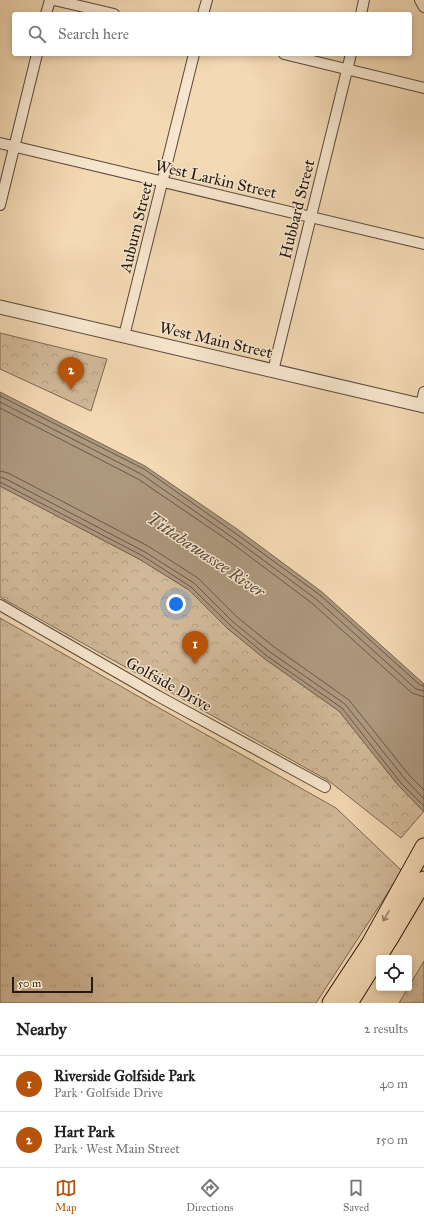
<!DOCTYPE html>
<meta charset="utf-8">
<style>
:root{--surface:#fff;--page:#f2f2f2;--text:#202124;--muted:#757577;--line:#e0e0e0;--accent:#b45309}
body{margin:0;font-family:"IM FELL Great Primer",serif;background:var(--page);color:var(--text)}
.controls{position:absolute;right:12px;bottom:12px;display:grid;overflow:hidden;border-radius:4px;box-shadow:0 2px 6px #0003}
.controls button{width:36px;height:36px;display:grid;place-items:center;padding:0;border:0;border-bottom:1px solid var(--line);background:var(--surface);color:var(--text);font:20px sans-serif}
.scale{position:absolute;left:12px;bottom:10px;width:81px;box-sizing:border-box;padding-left:4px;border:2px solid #241811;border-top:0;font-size:11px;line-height:14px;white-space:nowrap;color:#241811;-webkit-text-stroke:3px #f7e6ce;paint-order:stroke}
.you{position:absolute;left:176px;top:604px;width:14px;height:14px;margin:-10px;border:3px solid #fff;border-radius:50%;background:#1a73e8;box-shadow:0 0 0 6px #1a73e833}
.badge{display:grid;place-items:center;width:26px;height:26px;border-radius:50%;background:var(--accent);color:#fff;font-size:13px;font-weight:700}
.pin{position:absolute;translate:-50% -33px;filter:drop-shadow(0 1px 2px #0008)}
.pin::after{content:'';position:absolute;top:21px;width:14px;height:12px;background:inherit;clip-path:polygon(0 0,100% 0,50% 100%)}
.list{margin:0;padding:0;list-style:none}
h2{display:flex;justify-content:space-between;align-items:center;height:52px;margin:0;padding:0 16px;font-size:17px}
h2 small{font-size:13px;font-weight:400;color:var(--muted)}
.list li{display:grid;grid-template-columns:26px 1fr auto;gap:12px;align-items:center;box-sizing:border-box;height:56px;padding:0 16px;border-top:1px solid var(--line)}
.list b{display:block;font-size:15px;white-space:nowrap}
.list p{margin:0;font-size:13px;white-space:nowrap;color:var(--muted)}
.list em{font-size:13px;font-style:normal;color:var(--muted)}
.icon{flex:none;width:22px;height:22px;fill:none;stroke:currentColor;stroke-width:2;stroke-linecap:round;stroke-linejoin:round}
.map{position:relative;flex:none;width:424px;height:1003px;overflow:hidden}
.search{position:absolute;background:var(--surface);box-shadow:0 2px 6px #0003;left:12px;right:12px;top:12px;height:44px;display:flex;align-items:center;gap:10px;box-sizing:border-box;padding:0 14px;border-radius:4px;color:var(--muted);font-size:15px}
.sheet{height:164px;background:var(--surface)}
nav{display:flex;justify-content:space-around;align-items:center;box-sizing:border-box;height:56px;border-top:1px solid var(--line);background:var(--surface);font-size:11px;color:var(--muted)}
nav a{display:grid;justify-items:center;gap:2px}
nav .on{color:var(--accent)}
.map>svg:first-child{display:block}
.grass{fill:url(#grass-tufts);stroke:#7a6854}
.park{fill:url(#park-crowns);stroke:#7a6854}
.water{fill:#ad977d;stroke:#766452}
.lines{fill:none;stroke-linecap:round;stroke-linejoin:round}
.shore{stroke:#685847;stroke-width:1}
.minor-casing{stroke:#58483a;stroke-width:12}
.tertiary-casing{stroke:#58483a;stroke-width:15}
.trunk-casing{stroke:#241811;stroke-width:19}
.minor{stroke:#f7e6ce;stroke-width:10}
.tertiary{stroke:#f7e6ce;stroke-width:13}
.trunk{stroke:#f3d9b4;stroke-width:17}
.oneway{stroke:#96826b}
.labels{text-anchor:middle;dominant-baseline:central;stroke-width:3;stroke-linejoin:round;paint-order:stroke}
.street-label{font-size:16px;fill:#241811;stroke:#f7e6ce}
.water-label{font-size:17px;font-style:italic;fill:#5b4b3c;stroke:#f7e6ce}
</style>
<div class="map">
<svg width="424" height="1003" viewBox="0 0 424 1003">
<defs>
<pattern id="grass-tufts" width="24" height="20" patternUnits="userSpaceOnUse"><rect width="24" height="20" fill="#d0b898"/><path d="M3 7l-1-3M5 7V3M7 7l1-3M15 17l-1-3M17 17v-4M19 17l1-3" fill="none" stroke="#b29d82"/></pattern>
<pattern id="park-crowns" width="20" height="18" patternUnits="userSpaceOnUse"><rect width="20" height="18" fill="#d0b898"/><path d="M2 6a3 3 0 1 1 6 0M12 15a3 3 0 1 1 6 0" fill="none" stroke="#b29d82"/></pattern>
</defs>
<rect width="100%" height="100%" fill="#f3d9b4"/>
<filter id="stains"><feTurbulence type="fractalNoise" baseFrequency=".005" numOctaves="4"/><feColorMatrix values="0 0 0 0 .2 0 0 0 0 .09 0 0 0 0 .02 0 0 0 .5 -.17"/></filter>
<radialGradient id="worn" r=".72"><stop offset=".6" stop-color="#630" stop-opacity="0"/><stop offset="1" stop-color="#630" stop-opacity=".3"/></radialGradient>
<path class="grass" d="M0,618l336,190 66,63 -86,132h-316z"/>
<path class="park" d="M0,333l107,26 -16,52 -91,-42z
M0,486l141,74 48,30 38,38 38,31 74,52 59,74 26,26 -23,27 -72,-57 -329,-184z
M424,961v42h-25z"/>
<path class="water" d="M0,392l145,74 92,63 85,63 102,92v128l-26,-27 -59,-74 -74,-52 -38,-31 -38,-38 -48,-30 -141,-74z"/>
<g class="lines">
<path class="shore" d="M0,396l144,73 91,64 85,62 100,90 4,1
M0,402l141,72 91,63 84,62 100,90 8,2
M0,408l138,71 91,62 84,63 99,89 12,4
M0,471l8,2 140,73 50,32 39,39 37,30 75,53 60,75 15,15
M0,477l6,2 139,73 49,31 39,39 37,30 75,52 60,75 19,20
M0,482l143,74 48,31 39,38 37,31 75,52 59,75 23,23"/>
<defs>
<path id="minor" d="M54,0l60,14
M420,0l4,7
M46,14l4,-14
M203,14l4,-14
M361,14l3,-14
M284,54l140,34
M0,143l424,101
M0,205l37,-151
M124,336l70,-282
M273,371l78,-317
M421,405l3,-13
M0,605l158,91 167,91"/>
<path id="tertiary" d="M0,307l424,99"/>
<path id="trunk" d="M331,1003l39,-59 54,-97
M349,1003l42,-67 33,-56"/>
</defs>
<use href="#minor" class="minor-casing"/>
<use href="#tertiary" class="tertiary-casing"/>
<use href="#trunk" class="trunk-casing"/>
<use href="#minor" class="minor"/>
<use href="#tertiary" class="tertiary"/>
<use href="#trunk" class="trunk"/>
</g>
<defs><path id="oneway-shaft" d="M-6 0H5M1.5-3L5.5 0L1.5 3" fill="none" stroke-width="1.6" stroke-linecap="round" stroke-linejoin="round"/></defs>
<use class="oneway" href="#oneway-shaft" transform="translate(386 916) rotate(120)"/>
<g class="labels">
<g class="street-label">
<text transform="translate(216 179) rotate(13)">West Larkin Street</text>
<text transform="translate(297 209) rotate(-76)">Hubbard Street</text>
<text transform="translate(136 227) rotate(-76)">Auburn Street</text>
<text transform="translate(216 340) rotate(13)">West Main Street</text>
<text transform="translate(169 684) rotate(29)">Golfside Drive</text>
</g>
<g class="water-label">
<text transform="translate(206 555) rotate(34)">Tittabawassee River</text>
</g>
</g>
<rect width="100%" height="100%" filter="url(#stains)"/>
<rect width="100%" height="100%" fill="url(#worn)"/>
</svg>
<div class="controls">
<button><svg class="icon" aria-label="locate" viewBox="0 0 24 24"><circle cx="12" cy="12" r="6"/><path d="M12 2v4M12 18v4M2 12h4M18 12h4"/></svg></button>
</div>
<div class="scale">50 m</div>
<div class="you"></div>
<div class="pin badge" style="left:195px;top:664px">1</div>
<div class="pin badge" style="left:71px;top:390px">2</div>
<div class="search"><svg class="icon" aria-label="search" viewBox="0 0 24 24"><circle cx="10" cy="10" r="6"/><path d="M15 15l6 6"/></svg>Search here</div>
</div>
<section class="sheet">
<h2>Nearby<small>2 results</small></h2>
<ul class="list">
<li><span class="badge">1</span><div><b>Riverside Golfside Park</b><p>Park · Golfside Drive</p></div><em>40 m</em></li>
<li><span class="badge">2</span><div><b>Hart Park</b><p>Park · West Main Street</p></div><em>150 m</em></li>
</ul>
</section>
<nav>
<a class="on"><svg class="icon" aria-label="map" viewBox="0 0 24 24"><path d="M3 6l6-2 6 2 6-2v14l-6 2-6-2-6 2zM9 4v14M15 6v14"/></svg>Map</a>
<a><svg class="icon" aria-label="directions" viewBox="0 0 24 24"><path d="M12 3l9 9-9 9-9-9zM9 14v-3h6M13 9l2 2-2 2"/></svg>Directions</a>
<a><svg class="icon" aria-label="saved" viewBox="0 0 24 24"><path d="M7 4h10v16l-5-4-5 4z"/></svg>Saved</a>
</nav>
